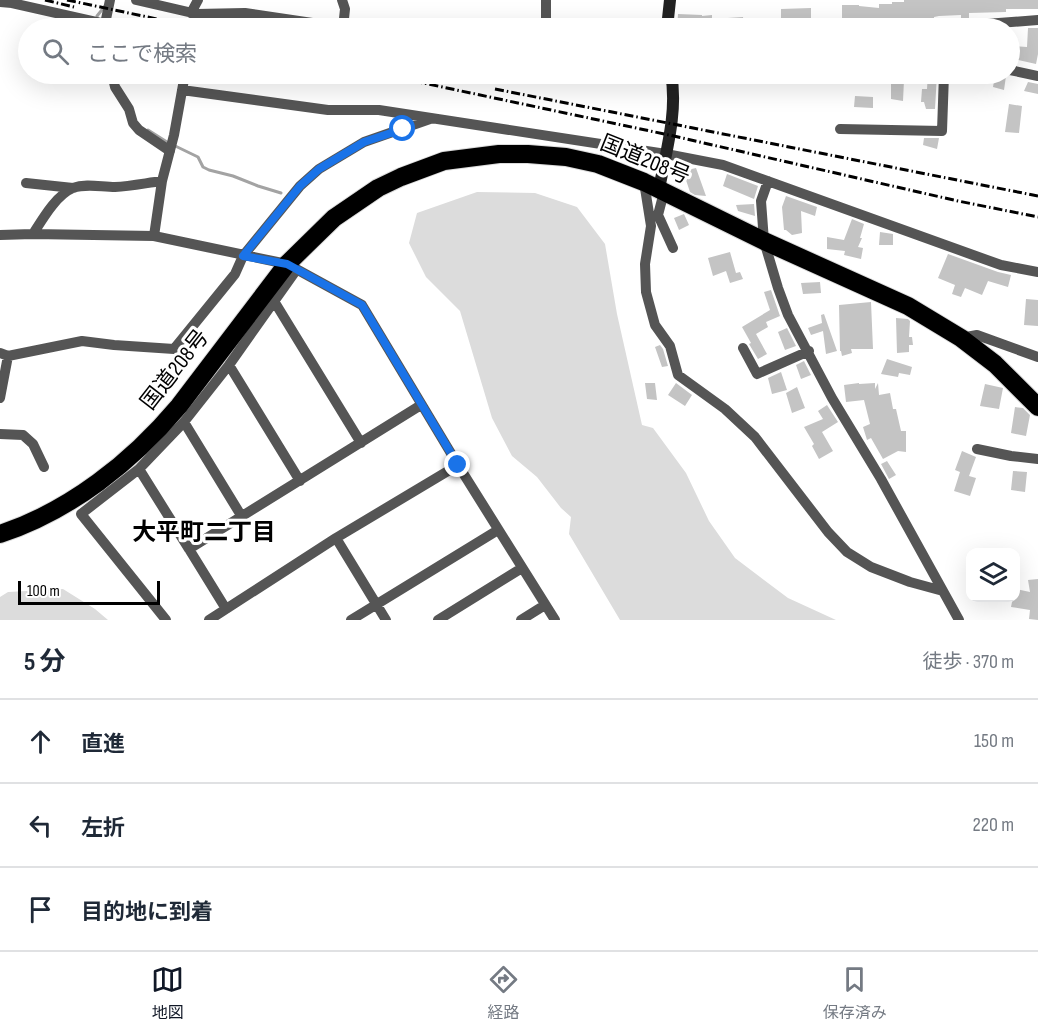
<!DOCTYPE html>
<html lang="ja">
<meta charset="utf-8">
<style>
:root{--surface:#fff;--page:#f6f6f7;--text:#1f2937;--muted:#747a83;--line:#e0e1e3;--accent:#111827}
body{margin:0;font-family:"Sofia Sans Condensed","Noto Sans JP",sans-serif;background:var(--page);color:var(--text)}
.controls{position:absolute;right:18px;bottom:18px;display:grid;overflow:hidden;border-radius:12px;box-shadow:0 6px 24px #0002}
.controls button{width:54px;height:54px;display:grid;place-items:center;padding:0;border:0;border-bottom:2px solid var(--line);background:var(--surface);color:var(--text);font:30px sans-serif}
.scale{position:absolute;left:18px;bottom:15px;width:142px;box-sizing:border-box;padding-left:6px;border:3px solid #000;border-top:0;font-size:16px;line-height:21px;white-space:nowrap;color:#000;-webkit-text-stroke:4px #fff;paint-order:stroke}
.stop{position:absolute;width:18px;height:18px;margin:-14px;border:4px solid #1a73e8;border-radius:50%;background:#fff}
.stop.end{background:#1a73e8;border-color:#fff;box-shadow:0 2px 6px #0008}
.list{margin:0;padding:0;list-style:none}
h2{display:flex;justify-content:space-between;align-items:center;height:78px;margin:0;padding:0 24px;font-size:26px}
h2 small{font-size:20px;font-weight:400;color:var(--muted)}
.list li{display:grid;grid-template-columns:39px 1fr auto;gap:18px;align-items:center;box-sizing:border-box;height:84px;padding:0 24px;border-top:2px solid var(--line)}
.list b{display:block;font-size:22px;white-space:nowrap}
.list em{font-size:20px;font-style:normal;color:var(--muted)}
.icon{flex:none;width:33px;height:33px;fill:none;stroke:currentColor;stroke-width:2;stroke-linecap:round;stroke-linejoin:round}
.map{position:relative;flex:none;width:1038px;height:620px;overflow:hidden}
.search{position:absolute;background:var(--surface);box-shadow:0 6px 24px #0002;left:18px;right:18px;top:18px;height:66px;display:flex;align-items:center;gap:15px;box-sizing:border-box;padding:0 21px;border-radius:33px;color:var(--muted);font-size:22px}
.sheet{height:330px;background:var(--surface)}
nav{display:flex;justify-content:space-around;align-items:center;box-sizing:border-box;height:84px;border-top:2px solid var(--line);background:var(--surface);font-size:16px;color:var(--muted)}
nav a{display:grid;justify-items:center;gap:3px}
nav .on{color:var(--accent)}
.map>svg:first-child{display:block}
.green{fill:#dcdcdc}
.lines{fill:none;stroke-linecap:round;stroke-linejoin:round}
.stream{stroke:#a3a3a3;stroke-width:3}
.building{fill:#c4c4c4}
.highway-casing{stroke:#dbdbdb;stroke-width:20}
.street{stroke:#555;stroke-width:10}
.secondary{stroke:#222;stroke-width:12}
.highway{stroke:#000;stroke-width:18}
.rail{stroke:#000;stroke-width:3;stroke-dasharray:9 3 1.5 3;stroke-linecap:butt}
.route{stroke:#1a73e8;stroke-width:8}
.labels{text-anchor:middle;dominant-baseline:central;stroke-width:6;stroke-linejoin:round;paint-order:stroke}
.street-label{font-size:22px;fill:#000;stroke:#fff}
.neighbourhood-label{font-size:24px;font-weight:bold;fill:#000;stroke:#fff}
</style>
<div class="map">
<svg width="1038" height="620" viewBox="0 0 1038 620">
<rect width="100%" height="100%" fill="#fff"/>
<path class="green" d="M477,192l58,1 42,14 28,37 12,70 25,111 11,3 33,45 23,48 26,37 53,40 48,22h-216l-51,-86 2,-17 -10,-9 -24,-31 -25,-21 -20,-38 -32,-107 -34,-34 -17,-34 8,-30z
M63,589l32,20 13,11h-108v-23l8,-5z"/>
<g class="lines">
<path class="stream" d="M98,28l-1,-12 8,-10
M148,130l19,12 31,15 5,10 6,3 24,6 25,10 23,7"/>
</g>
<path class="building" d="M904,0h134v9h-32v3l-37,1v5h-8v-3l-22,1 -5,1v3l-15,1 1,5 -31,2h-26l1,-10 -22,1v-14h17v1l20,2v-4h13v-2h12z
M811,8v19l-47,1v-10h17v-9z
M678,14l24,1v1l10,-1v4l31,-2 1,10 -67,1z
M1028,28h10v26l-2,10 -26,-6v-12l17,1z
M928,74h9l-2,35h-9l-2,-7h-3l1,-13h5z
M976,74h18l12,2 -2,14 -11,-3 1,-6 -19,-6z
M904,80l-1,21 -12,-2v-18z
M1028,82l10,2v10l-14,-3z
M855,96l18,1v11l-19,-1z
M1009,104l13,2 -3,27 -14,-1z
M924,138h15l-2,11 -14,-4z
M696,168l10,28 -11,-1 -5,-3 -7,-21z
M727,174l31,12 -4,13 -31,-13z
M786,196l31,11 -2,9 -14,-5 1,22 -10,2 -6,-5h-2l-2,-23z
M754,204l1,12 -17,-5 -2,-6z
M684,214l5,11 -10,5 -5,-12z
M852,219l12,5 -4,14h2l-4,9 5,1 -2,11 -17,-4 1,-4 -18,-2v-12l17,3z
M880,232l13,2v11h-14z
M730,252l6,21 4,-1 3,7 -13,4 -4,-12 -13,5 -5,-18z
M948,254l50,18 13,3 -3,12 -20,-6 -6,14 -17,-7 -4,9 -9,-3 3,-9 -17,-7z
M820,282l1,11 -18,1 -2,-11z
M771,290l9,26 -14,6 2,5 -12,7 11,20 -9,5 -9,-15 2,-1 -9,-16 28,-17 -6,-18z
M1026,299l12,1v26l-14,-1z
M871,302l2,47h-22l1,4 -10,3 -1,-5h-1l-1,-46z
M824,314l13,37 -11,3 -3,-23 -12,4 -3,-7 14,-5 -1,-8z
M896,318l12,1 2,2 -1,16h3l1,8h-4v7l-12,1z
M787,328l9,18 -11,4 -7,-18z
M660,345l3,4 5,17 -6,1 -7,-20z
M887,359l25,8 -2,8 -11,-2 -1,4 -17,-3z
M804,361l7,14 -10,4 -5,-14z
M781,372l6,18 -15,4 -4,-16z
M645,383h10l2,17 -10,-1z
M676,383l16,12 -7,11 -17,-11z
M859,383v1l16,-1v6l3,-6 1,12 11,-2 3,16h3l5,22h5v21l-8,-1 -15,8 -12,-21 -4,2 -4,-13 7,-3 -6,-24 -18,2 -2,-17z
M985,384l18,4 -4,21 -19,-3z
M797,387l8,21 -13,5 -6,-20z
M827,405l11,17 -16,10 11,19 -14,8 -7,-13 2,-2 -10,-17 19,-8 -5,-8z
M1015,407l8,1 7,7 -4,21 -15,-3z
M962,451l14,6 -7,19 7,2 -6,18 -16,-5 6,-19 -5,-2z
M887,461l9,14 -7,4 -8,-15z
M1013,471l14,1 -2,20 -14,-2z
M1038,579v41l-9,-1 1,-9 -19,-3 2,-10h3v-8l14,3 -2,-12z"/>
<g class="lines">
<defs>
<path id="highway" d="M0,534c70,-23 132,-72 179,-128l108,-142 47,-46 44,-30 23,-11 43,-16 55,-7h29l38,3 32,7 46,18 120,59 144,65 53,32 34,26 43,43"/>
</defs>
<use href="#highway" class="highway-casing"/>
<path class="street" d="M136,0l61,14 48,-1 101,15
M342,0l3,9 -2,19
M546,0v28
M0,2l12,1 93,21 30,4
M191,13l7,-13
M105,24l5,-24
M933,28l105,-8
M1010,70l28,6
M112,74l3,13 14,22 4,14 6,7 31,21
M182,90l146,20h51l287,44 57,11 250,90 28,10 37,7
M840,129l102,2 2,-57
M768,181l-7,20 3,40 14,47 10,27 44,83 49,81 78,141
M644,182l7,44 -6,38 1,28 9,33 15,21 8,29 47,34 30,28 73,95 19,20 24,15 39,15 33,9
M26,183l47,5
M664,192l-6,23 15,33
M33,234c9,-14 23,-39 40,-46 13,-5 28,-1 42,-1 16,-1 31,-4 47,-6
M0,235l33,-1 121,2 133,28 75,41 96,160 97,155
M154,236l8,-55 12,-46 11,-61
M274,301l87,142
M961,338l16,-3 61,22
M743,348l14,26 52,-23
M0,353l8,3 74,-15 32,4 60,4 61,-75 8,-18 57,-70 19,-17 45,-27 66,-23
M229,365l71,116
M0,398l8,-42
M184,422l58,95
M0,434l23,1 10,9 11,23
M977,449l34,7 27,3
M139,469l50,80 232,-144
M336,538l50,82
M189,549l37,60
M166,620l-85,-106 58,-45 45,-47 45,-57 68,-96
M209,620l127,-82 122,-73
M351,620l147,-90
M438,620l84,-52
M521,620l24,-15"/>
<path class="secondary" d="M667,28l3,-28
M659,189c7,-37 19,-78 12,-115"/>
<use href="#highway" class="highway"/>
<path class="rail" d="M45,0l29,7
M67,0l133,28
M381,74l288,61 289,66 80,16
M495,89l543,107"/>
</g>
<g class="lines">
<path class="route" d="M403,129l-39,13 -45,27 -19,17 -57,70 44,8 75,41 96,160"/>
</g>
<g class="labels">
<g class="street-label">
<text transform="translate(645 160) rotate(22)">国道208号</text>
<text transform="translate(175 370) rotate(-52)">国道208号</text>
</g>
<g class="neighbourhood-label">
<text x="204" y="532">大平町二丁目</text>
</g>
</g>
</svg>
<div class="controls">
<button><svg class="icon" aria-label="layers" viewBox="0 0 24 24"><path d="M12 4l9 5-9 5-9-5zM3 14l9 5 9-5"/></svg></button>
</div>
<div class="scale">100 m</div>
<div class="stop" style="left:403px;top:129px"></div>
<div class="stop end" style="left:458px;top:465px"></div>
<div class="search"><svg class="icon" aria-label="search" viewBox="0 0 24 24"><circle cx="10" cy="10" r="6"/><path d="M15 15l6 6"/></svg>ここで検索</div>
</div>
<section class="sheet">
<h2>5 分<small>徒歩 · 370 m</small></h2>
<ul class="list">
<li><svg class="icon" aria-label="ahead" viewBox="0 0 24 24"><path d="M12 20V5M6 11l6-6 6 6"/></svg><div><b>直進</b></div><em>150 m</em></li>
<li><svg class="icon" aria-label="left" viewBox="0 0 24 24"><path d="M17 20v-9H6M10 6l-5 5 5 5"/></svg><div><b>左折</b></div><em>220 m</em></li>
<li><svg class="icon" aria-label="arrive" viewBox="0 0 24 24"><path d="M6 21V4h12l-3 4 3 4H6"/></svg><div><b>目的地に到着</b></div></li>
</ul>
</section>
<nav>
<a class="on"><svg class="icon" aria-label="map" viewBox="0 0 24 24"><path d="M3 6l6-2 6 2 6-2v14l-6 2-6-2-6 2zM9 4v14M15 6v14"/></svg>地図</a>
<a><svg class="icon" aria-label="directions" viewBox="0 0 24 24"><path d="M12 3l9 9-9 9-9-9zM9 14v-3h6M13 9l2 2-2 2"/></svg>経路</a>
<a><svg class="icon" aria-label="saved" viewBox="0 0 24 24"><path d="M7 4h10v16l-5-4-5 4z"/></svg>保存済み</a>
</nav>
